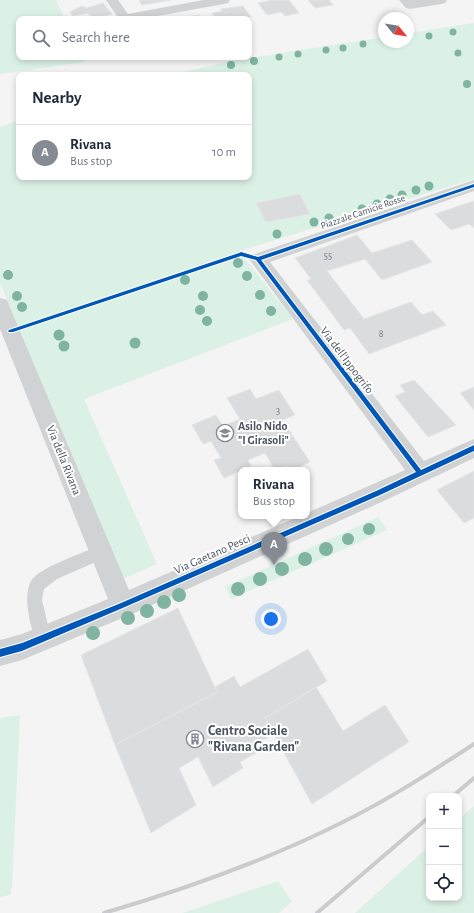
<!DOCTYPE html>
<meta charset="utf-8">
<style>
:root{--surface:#fff;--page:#f6f6f7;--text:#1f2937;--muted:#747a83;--line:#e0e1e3;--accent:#868b93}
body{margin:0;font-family:"Alegreya Sans",sans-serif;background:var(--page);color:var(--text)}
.controls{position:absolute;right:12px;bottom:12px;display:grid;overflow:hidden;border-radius:8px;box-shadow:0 2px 6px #0003}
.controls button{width:36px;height:36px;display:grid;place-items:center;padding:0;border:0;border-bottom:1px solid var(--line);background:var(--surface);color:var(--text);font:20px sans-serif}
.compass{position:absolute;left:378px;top:12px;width:36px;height:36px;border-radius:50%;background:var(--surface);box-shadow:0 2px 6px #0003;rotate:120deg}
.you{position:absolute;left:271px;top:619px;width:14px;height:14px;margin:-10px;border:3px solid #fff;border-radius:50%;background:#1a73e8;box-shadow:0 0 0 6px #1a73e833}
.badge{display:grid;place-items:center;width:26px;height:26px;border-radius:50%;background:var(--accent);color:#fff;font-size:13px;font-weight:700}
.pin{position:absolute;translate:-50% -33px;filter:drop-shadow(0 1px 2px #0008)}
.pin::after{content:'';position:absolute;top:21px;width:14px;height:12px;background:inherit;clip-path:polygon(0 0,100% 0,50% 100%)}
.popup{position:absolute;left:238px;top:467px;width:72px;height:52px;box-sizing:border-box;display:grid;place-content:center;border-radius:8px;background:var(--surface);filter:drop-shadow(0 1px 3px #0005);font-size:13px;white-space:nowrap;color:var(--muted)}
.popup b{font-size:15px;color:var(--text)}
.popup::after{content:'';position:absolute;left:50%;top:100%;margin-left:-8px;border:8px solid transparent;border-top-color:var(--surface)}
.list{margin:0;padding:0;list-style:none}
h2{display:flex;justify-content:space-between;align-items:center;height:52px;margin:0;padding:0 16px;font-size:17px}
h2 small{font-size:13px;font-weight:400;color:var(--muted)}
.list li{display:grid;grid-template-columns:26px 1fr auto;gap:12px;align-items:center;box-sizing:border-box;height:56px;padding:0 16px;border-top:1px solid var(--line)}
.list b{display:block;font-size:15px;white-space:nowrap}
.list p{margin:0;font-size:13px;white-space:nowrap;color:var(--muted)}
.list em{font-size:13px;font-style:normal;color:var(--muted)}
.icon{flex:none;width:22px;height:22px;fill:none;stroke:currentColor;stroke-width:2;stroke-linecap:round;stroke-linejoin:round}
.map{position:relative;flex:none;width:474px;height:913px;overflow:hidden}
.search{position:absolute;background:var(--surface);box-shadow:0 2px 6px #0003;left:16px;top:16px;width:236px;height:44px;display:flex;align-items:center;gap:10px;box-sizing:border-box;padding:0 14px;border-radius:8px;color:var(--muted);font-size:15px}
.panel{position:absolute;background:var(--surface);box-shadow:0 2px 6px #0003;left:16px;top:72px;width:236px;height:108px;border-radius:8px}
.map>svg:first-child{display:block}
.green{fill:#dbf1e6}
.building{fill:#dbdcde;stroke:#e5e5e6}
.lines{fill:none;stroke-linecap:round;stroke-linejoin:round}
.service{fill:#d0d2d4;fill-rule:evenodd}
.minor{fill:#d0d2d4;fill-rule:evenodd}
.rail{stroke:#cacbcd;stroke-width:4}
.cycleway-casing{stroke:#fff;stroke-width:2}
.cycleway{fill:#0057b8;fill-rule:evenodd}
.tree{fill:#7eb4a0}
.labels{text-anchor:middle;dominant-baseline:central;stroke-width:4;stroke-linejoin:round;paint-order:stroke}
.far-street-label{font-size:10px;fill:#4b535f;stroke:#fff}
.number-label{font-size:10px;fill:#707780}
.street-label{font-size:12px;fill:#4b535f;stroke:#fff}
.poi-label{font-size:12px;font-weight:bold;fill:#4b535f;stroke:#fff;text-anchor:start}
.near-poi-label{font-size:14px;font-weight:bold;fill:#4b535f;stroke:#fff;text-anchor:start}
</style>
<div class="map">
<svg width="474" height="913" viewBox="0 0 474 913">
<rect width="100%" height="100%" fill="#f4f4f4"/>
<path class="green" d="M0,0h56l9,19h-46v38h63l3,5 -85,12z
M474,23v156l-235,72 54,68 -209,80 73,165 -34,15 -123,-296v-156l19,-7v57h230v-102h-80l67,-15 148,-23v5h24v-9z
M378,517l9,13 -156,69 -6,-12z
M20,715l-8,172 -2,8 -10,2v-179z
M474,806v107h-119l74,-67v52h30v-79z
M278,881l14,21 -13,11h-97z"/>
<path class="building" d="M139,0h32l-29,5z
M272,0h17l10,13 -14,3 -3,-4 -15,3 -9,-12z
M308,0h21l4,5 -18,3z
M103,3l9,11 -19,5 -5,-6 -15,3 -3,-4 12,-6 5,2z
M243,6l8,11 -10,2 -7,-1 -18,1 -4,-6 10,-2 -1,-2z
M199,15l3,4h-28z
M300,194l10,20 -44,8 -10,-19z
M474,201v27l-5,-4 -18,6 -16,-16z
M357,235l15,18 40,-13 20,22 -50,18 -17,-21 -38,12 37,48 47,-17 11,13 11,-4 13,14 -77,29 -19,-26 -6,2 -37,-50 4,-1 -16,-21z
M414,380l42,45 -28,12 -33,-41 10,-4 -5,-7z
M474,387v23l-14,-17z
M250,389l6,10 23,-9 16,25 -13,5 28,42 -16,7 -8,-3 -11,4 -10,-17 -17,7 3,6 -27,12 -10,-18 7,-2 -10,-17 -8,3 -11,-19 24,-10 7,11 17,-7 -13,-21z
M474,471v47l-10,5 -27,-33z
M178,608l39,84 -102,53 -34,-90z
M308,649l19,32 -62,37 9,16 -19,11 3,7 -18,10 3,6 -30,19 -15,-30 -19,11 17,37 -45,28 -36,-88 102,-53 -2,-5 19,-11 6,11z
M316,687l27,44 42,-26 24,37 -97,62 -47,-86z"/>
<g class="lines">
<path class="service" d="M102,545l5,2 3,5 -3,5 -50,22 -13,10 -2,11 9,38 -2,6 -6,2 -6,-2c-6,-16 -15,-47 -6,-63 7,-13 56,-30 71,-36z"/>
<path class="minor" d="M106,0h12l10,14 75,-14h27l-2,3 -4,1 -83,15h-22z
M399,0h48l-2,3 -4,1 -31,5 -4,-1z
M474,180v11l-204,71 154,199 50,-22v19l-88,42 -254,114 -110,46 -22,6v-26l22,-6 86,-35 -108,-270v-31l7,2 2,5 120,285 171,-74h7v-3l98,-43 -156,-211 3,-4z"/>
<path class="rail" d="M453,796l21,-18
M104,913c82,-24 161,-52 237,-90 47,-23 90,-51 133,-79
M317,913l112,-96"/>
<defs>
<path id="cycleway" d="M474,184v3l-213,73 160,210 53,-25v6l-94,44 -255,112 -103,44 -22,6v-8l22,-6 99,-40 255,-112 40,-19 -160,-212 -15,-4 -228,76h-4l-1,-1 1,-1 230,-77 2,-1 17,5z"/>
</defs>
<use href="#cycleway" class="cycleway-casing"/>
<use href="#cycleway" class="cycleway"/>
</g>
<g class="tree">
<circle cx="453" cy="32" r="3.5"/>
<circle cx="429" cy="36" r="3.5"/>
<circle cx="363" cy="44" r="3.5"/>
<circle cx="343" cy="48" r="3.5"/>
<circle cx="326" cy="50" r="3.5"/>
<circle cx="458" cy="53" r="3.5"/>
<circle cx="298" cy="54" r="3.5"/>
<circle cx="279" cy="57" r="3.5"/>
<circle cx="254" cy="61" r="4"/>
<circle cx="231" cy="65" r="4"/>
<circle cx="467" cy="84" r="4"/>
<circle cx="429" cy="186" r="4.5"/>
<circle cx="416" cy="190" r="4.5"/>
<circle cx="402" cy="195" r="4.5"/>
<circle cx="390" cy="199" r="4.5"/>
<circle cx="377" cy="204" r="4.5"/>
<circle cx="362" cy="209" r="4.5"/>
<circle cx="329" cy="218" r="4.5"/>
<circle cx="314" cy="222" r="4.5"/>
<circle cx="277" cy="234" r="4.5"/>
<circle cx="238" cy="263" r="5"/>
<circle cx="8" cy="275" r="5"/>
<circle cx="247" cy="276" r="5"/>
<circle cx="185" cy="280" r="5"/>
<circle cx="260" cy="295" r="5"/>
<circle cx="17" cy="296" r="5"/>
<circle cx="203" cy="296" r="5"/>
<circle cx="22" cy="307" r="5"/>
<circle cx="200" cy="310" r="5"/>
<circle cx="271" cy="311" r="5"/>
<circle cx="207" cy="321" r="5"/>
<circle cx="59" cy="335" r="5.5"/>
<circle cx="135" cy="343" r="5.5"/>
<circle cx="64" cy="346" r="5.5"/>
<circle cx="369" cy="529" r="6"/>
<circle cx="348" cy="539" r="6"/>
<circle cx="326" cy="549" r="7"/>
<circle cx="305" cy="559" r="7"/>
<circle cx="282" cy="569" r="7"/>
<circle cx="260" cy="579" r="7"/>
<circle cx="238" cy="589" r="7"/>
<circle cx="179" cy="595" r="7"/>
<circle cx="164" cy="602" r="7"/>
<circle cx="147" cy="611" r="7"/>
<circle cx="128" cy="618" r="7"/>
<circle cx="93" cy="633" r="7"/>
</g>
<defs>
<symbol id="school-ring" viewBox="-11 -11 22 22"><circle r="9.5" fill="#fff" stroke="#868b93" stroke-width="1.5"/><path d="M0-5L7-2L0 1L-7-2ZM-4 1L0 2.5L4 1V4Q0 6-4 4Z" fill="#868b93"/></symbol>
<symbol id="building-ring" viewBox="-11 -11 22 22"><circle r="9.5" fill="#fff" stroke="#868b93" stroke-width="1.5"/><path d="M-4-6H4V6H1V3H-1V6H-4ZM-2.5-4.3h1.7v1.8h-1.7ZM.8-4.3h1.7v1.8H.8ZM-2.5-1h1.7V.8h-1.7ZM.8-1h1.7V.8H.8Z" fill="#868b93"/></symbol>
</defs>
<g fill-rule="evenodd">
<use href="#school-ring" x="215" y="423" width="20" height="20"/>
<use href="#building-ring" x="185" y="729" width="20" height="20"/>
</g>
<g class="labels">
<g class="far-street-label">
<text transform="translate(363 212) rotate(-19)">Piazzale Camicie Rosse</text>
</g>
<g class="number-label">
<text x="328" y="256">55</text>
<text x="381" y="334">8</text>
<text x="278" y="411">3</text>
</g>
<g class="street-label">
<text transform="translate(347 360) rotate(53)">Via dell'Ippogrifo</text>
<text transform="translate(64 460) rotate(68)">Via della Rivana</text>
<text transform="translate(212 554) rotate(-24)">Via Gaetano Pesci</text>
</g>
<g class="poi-label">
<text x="238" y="426">Asilo Nido<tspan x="238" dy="14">"I Girasoli"</tspan></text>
</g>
<g class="near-poi-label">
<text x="208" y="731">Centro Sociale<tspan x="208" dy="16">"Rivana Garden"</tspan></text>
</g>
</g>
</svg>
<div class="controls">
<button>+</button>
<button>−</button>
<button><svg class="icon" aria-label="locate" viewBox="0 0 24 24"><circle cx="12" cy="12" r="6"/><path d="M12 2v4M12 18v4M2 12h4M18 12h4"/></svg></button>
</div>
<svg class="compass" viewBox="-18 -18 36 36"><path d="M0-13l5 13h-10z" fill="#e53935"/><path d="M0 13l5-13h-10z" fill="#747a83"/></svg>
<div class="you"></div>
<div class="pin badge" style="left:274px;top:565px">A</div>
<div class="popup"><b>Rivana</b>Bus stop</div>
<div class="search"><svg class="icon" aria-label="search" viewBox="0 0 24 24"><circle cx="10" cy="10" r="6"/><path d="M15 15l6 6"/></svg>Search here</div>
<section class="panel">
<h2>Nearby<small></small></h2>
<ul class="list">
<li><span class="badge">A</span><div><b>Rivana</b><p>Bus stop</p></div><em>10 m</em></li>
</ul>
</section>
</div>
